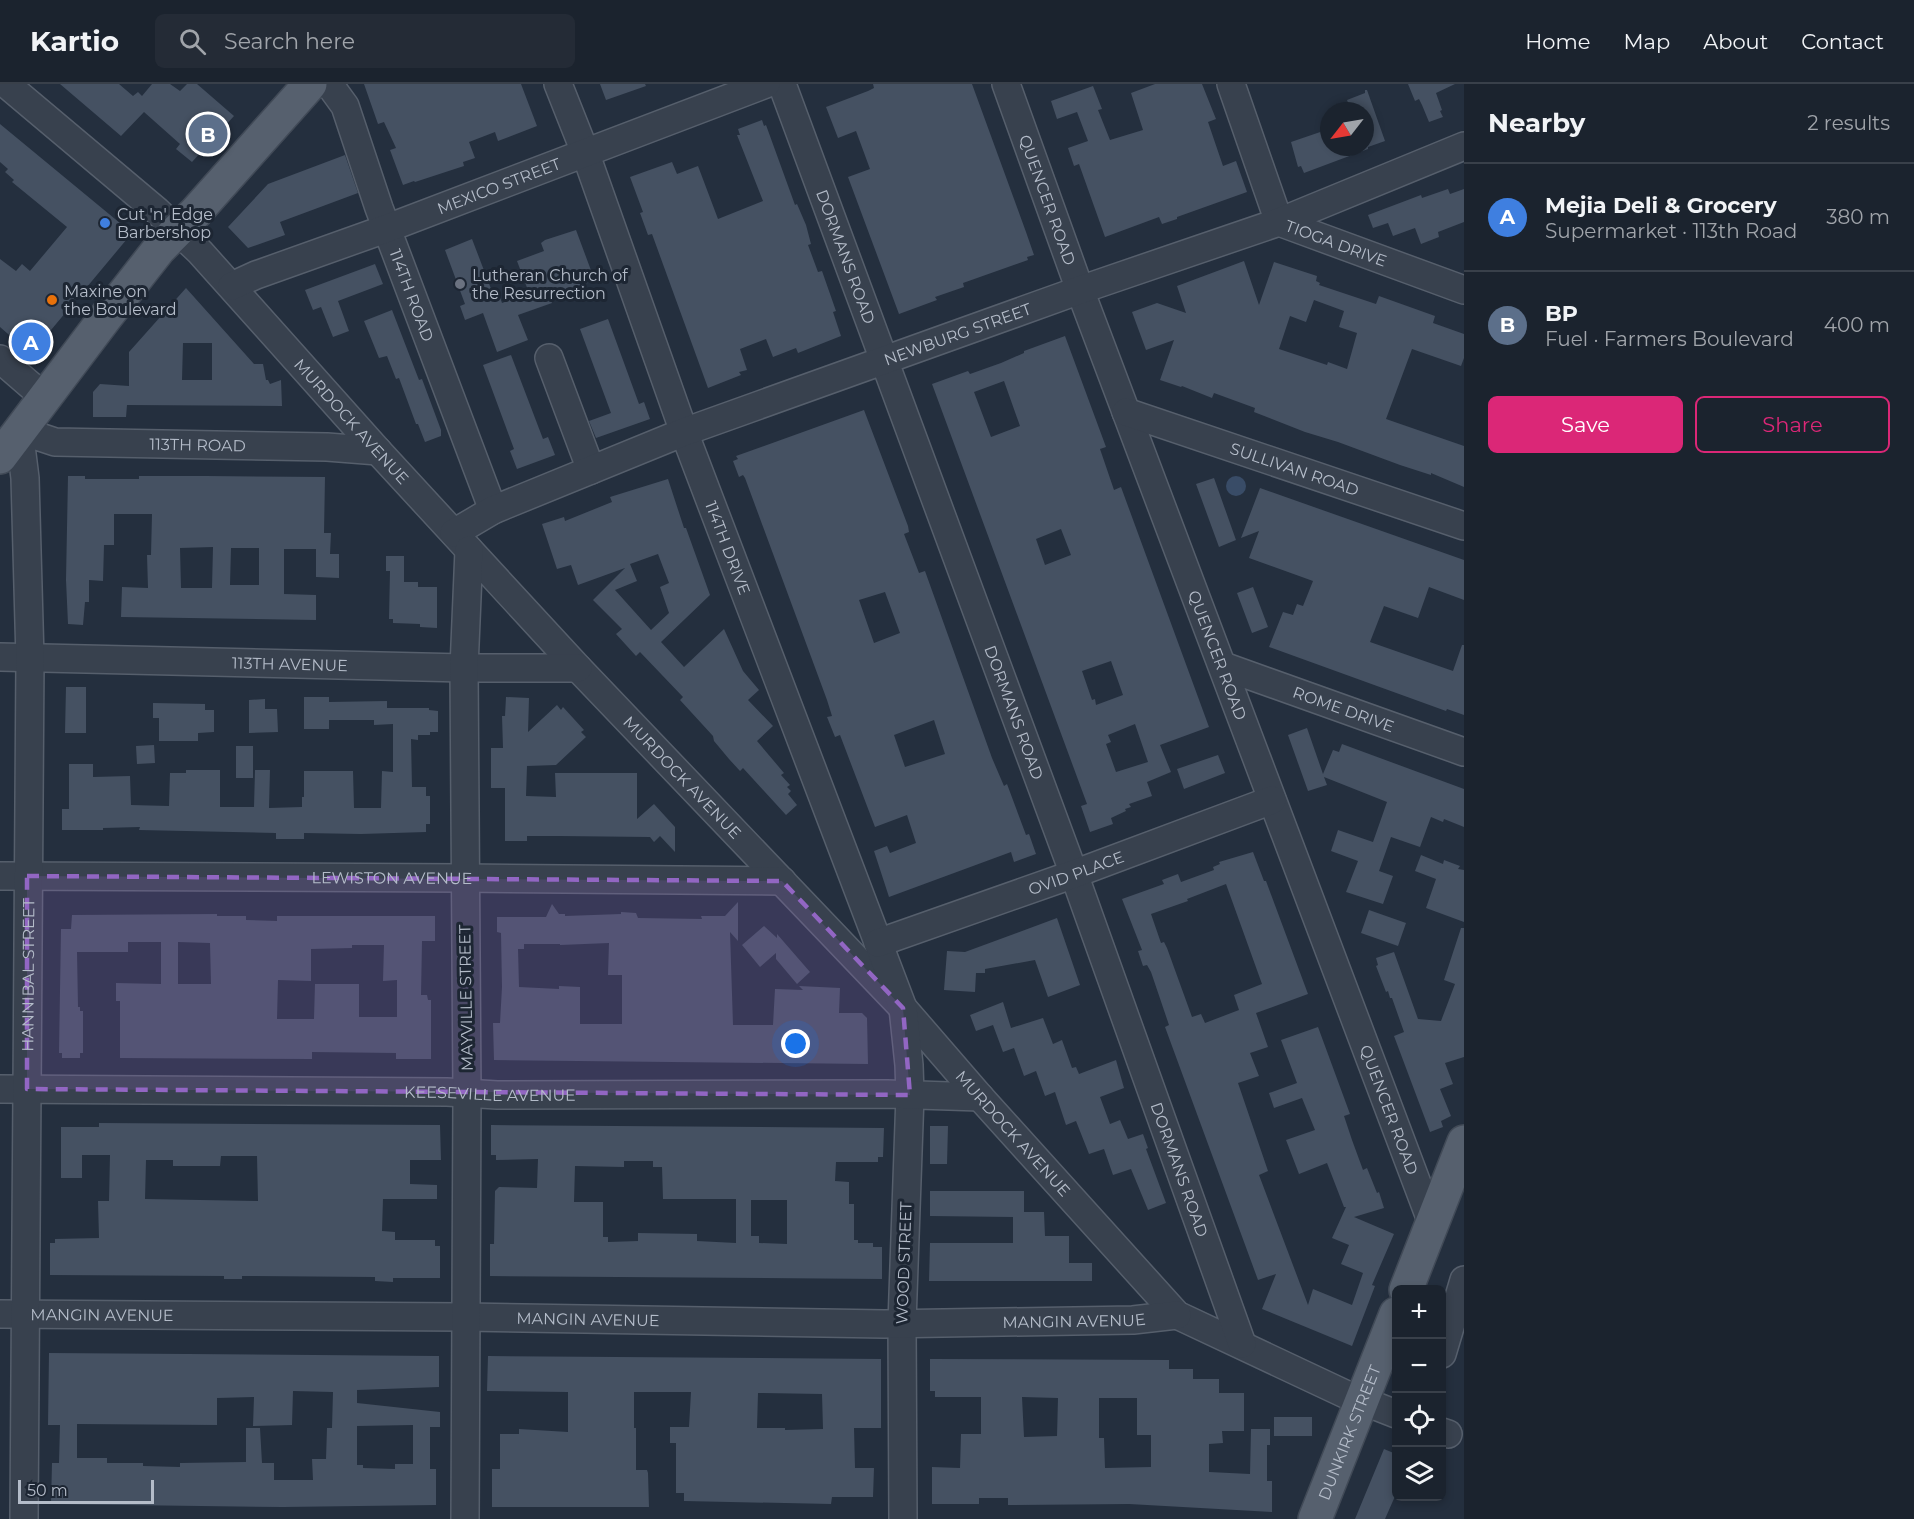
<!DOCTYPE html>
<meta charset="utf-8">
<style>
:root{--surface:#1b232e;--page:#242b36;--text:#f1f3f6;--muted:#a0a4aa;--line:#39404a;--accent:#db2777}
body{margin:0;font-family:Montserrat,sans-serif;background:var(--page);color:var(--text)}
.controls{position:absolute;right:18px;bottom:18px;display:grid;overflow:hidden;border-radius:9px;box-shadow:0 3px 9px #0003}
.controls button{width:54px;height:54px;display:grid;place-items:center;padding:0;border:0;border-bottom:2px solid var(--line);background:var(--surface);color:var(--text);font:30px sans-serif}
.compass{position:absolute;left:1320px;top:18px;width:54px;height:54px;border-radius:50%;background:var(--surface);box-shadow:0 3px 9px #0003;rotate:239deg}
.scale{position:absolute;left:18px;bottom:15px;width:136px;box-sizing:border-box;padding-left:6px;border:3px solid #b4bcc9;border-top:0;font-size:16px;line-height:21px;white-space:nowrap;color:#b4bcc9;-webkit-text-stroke:4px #1d2633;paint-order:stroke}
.you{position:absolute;left:796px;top:960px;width:21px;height:21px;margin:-15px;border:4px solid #fff;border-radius:50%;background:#1a73e8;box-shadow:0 0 0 9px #1a73e833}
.badge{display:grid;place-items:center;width:39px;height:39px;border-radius:50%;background:var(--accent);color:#fff;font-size:20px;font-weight:700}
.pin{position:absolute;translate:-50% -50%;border:3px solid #fff;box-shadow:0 2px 6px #0006}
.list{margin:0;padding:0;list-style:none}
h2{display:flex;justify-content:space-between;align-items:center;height:78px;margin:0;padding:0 24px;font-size:26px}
h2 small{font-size:20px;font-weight:400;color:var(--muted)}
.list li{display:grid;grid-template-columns:39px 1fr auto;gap:18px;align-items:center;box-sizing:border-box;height:108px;padding:0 24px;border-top:2px solid var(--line)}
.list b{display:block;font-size:22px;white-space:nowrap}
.list p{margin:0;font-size:20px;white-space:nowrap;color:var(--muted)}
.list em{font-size:20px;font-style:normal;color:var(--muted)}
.actions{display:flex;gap:12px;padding:18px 24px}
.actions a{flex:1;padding:14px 0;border:2px solid var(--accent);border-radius:9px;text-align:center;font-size:21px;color:var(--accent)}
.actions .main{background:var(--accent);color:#fff}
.icon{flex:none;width:33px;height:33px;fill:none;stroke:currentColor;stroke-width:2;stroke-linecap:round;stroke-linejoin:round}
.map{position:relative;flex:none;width:1464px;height:1435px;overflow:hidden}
header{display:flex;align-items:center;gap:36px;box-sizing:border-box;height:84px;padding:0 30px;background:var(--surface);border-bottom:2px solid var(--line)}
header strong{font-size:28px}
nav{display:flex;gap:33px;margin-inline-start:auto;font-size:21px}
.search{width:420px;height:54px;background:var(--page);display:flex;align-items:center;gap:15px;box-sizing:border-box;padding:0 21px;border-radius:9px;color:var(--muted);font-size:22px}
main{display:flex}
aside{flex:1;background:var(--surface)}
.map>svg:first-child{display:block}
.water{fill:#394c67}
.building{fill:#455162;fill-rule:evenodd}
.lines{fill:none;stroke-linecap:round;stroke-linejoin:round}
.minor-casing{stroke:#565f6c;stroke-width:30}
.major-casing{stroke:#414a57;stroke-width:36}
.minor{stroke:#38414e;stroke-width:27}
.major{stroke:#56606e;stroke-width:33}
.marked{fill:#9266c3;fill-opacity:0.2;stroke:#9266c3;stroke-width:4.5;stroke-dasharray:12 8;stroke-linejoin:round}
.shop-dot{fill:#3f7fe0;stroke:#1d2633;stroke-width:2}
.worship-dot{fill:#6b7280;stroke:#1d2633;stroke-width:2}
.food-dot{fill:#e8710a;stroke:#1d2633;stroke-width:2}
.labels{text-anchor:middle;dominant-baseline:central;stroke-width:6;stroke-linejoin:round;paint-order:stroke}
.street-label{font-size:16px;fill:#b4bcc9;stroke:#1d2633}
.poi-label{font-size:16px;fill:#b4bcc9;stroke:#1d2633;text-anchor:start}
</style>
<header>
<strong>Kartio</strong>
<div class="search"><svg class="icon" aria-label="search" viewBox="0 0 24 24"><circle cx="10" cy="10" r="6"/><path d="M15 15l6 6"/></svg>Search here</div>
<nav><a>Home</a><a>Map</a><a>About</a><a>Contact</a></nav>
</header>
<main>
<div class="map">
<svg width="1464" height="1435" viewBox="0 0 1464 1435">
<rect width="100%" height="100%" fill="#242f3e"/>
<path class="water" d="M1226 402a10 10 0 1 1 20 0a10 10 0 1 1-20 0Z"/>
<path class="building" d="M60,0h59l14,12 5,-4 4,4 10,-12h18l10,7 7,-7h10l37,32 -42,46 -16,-13 4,-5 -36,-32 -23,24z
M364,0h157l16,42 -39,15 -3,-9 -26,10 6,16 -12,4 1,4 -49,16 -1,-1 -11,4 -13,-35 6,-2 -12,-26 -6,2z
M600,0h45l1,2 -40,14z
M873,0h99l54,148 8,23 -7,2 1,3 -65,23 1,4 -29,10 2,3 -38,14 -51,-137 22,-8 -14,-38 -18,7 -12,-31 42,-16 6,-3z
M1155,0h47l14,35 -8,3 15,44 13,-5 11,31 -70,25v2l-15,5 -3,-7 -54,20 -26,-73 -5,2 -6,-18 20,-7 -11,-29 -20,7 -6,-18 42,-15 9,23 -4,1 12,30 33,-10 -12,-37z
M1408,0h47l-19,9 6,17 -2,1 3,6 -14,5 -7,-17 -3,-6 -4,2z
M1365,6h2l18,51 -17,6v2l-64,24 -3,-7 -3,1 -7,-25 38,-13v18h36v-36h-14l-4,-11 18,-7z
M762,36l2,6 2,-1 29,80 2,-1 9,21 5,19 -3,1 10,27 4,-1 14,40 -3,1 8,24 -43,17 -2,-5 -23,9 -7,-18 -26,10 7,21 -8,2 2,3 -33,13 -56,-154 -4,1 -8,-22 3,-1 -13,-35 42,-15 5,12 21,-8 20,53 45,-18 -26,-66h3l-2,-6z
M0,40l132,109 -101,121 -31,-27v-68l16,12 6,-7 8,7 37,-44 -55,-45 2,-2 -9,-8 3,-3 -8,-7z
M345,71l13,38 -78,29 5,13 -37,13 -20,-21 40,-43z
M1448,105l2,5 14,-5v33l-26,10 1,5 -18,7 -6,-16 -22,8 -5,-13 -15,5 -5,-13 53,-20 1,3z
M576,146l16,43 -7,2 3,8 -38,15 2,5 -34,12 10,25 -31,12 -14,-39 -18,7 -5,-14 5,-2 -20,-54 27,-11 21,55 5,-2 4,11 27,-10 -12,-32 27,-10 -3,-8 4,-3z
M1244,177l15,44 15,-43 43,14 -1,5 4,2 -1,2 57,19 3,-8 56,20 -2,7 31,11v24l-3,8 -49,-17 -26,70 78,27v41l-33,-14v2l-31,-10 -62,-23 -33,-10 -51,-20 1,-4 -41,-15 -2,5 -30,-12 -1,1 -21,-7 14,-40 -28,10 -14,-38 25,-9 29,10 -9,-27zM1314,216l30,11 -5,16 18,6 -10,36 -19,-7 -1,3 -48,-16 11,-33 16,6z
M375,180l8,20 -45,17 11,30 -16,6 -12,-30 -8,3 -8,-20z
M186,204l68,76h9l3,16h2l2,4 11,-4 1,26 -155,-1 -1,12h-33v-25l7,-8 29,2v-34zM183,259h29v37h-30z
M392,226l27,70 3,-1 19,51v6l-16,6 -7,-18h-2l-17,-46 -3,1 -9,-23 -8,2 -15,-37z
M608,235l31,85 5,-2 6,17 -54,19 -7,-17 22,-8 -31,-84z
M1065,252l41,111 -6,2 14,41 7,-3 88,240 -49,18 11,27 -24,10 5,14 -23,8 2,3 -6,2 1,2 -15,7 2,6 -23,8 -9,-26 6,-2 -155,-420 36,-13 2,3 31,-11 23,-10v-2zM1004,297l16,45 -29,11 -17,-45zM1061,445l10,26 -26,10 -9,-26zM1111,577l12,34 -27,10 -1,-6 -3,1 -10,-29zM1135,640l13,38 -32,10 -10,-28 5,-2 -3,-7z
M511,271l32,84 5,-2 7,18 -38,14 -7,-18 4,-2 -31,-84z
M864,326l44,116 1,6 -5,2 15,39 6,-2 67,187 12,28 3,-2 19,51 3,-1 7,20 -22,8 -3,-10 -122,45 -15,-46 13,-5 3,7 26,-10 -9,-28 -32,12 -35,-92 -5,2 -8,-20 5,-1 -5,-16 -82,-222 -2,-3 -4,2 -6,-16 5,-2 -2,-3zM885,508l15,41 -26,10 -15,-43zM934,636l11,34 -40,13 -11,-32z
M68,392h17v3h54v-3h66l120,1 -1,56h7l-1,21h9v24l-23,-1v-28h-32v45l32,1v25l-195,-3 1,-30 26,1 -1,-33h4l1,-41h-38v31h-10l-1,36 -14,-1v22h-4l-2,23 -15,-1 -2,-44zM213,463l-1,41h-31l-1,-40zM231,464h28v37h-29z
M1214,394l22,62 -17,7 -23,-63z
M668,395l16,49h2l24,67 -49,47 23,25 40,-38 19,42 16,19 -11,10 25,26 -16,15 27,32 -3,2 9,10 -3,2 4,4 -3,3 9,11 -11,10 -43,-47 -3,3 -11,-12 -15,-18 -1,-5 -33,-36 3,-3 -43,-45 -4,4 -20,-22 6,-5 -29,-29 32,-32 -47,17 -7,-20 -14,4 -15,-45 22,-7 1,4 47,-19 -2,-5zM658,470l11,29 -9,4 9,26 -18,17 -36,-40 22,-9 -7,-17z
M1260,404l204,72v40l-35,-13 -11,31 -34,-12 -14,36 83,29 9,-26h2v70l-17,-6 -1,2 -177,-64 14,-35 10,3 4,-11 6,2 10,-25 -64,-23 10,-27 -18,7z
M386,472h18v26h14v5h19v41l-17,-1v-3l-27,-1v-4h-4l1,-48h-4z
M1253,503l15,40 -16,6 -15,-40z
M66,603h20v46h-21z
M304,613h25v5l58,-1v7h42v2l9,1v21h-8v3h-12v5l-7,-1 1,48h14v9h4v28h-4v8l-65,2 -57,-1v6h-28v-6l-137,-3 1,-3 -37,1v2h-41v-21h7v-45h24v13l37,-1 1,29 38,1 1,-33h16v-3h34v37h34l1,-37h15l-1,38 33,-1v-10h2v-26h49l1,37h27l1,-37 11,1v-48l-19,1v-5h-45v9h-25z
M506,613l23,1 -1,34 29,-27 4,5 2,-3 21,23 -3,2 5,5 -30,28 -29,1 -1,30 30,1 -1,-24h82v46l17,-15 21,23v25l-15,-16 -6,6 -4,-5 -91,-1h-32v5h-22v-53h-14v-40h12l-1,-32h3z
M265,615v10h12l1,23 -29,1v-33z
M153,619l52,1v6h9v22l-16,1v8h-39v-23h-6z
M1307,644l16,46 10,-24 6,2 3,-8 122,45v38l-20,-8 -1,3 -12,-5 -11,30 -29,-10 -12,34 14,5 -10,28 -37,-12 12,-31 -27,-10 7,-21 35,12 14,-40 -63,-25 3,8 -19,6 -20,-56z
M154,661l1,18 -18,1 -1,-18z
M236,662h17v32h-17z
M1218,671l7,18 -41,16 -7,-20z
M1253,768l11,29h2l42,113 -52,19 12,34 -18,6 9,23 -21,7 30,88 -9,4 49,130 5,-16 39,16 11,-32 -22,-9 8,-19 -17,-7 14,-31h-2l-17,-44 -28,11 -13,-34 29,-10 -13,-32 -28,10 -5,-15 28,-10 -16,-43 37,-13 32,87 -6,2 8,24 11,30 4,-2 10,25 2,-1 5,16 -30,9 40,17 -22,51 3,1 -23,60 -90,-37 14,-35 -18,6 -93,-253 4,-2 -18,-53 -4,-7 -4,1 -5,-15 4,-1 -20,-51 42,-15 -2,-4 16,-6 3,8 33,-12 -1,-3 7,-3 -1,-2zM1226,800l36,100 -28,11 5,15 -34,13 -4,-9 -9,3 -25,-69 -3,-6 -3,1 -10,-29 37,-13 -1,-2z
M1421,771l22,9 1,-4 16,6 -2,3 6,1v52l-38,-14 10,-29 -21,-8z
M738,818v39l-8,-9 3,93h40l2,-36 28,1 -4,-4 41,2 -1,25h23l5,5 1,46 -374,-4 -1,-37h7l2,-36 -1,-54 -4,-1v-15h49l6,-13 7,10h6v2l56,-2v-2l15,1 2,5 64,1 -1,-3h24zM609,859l-1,32h14v49h-42v-37l-21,-1v3l-40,-2 -1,-38h6v-5h36v1z
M1369,826l37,13 -8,23 -37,-13z
M217,830v2h29v4l31,1v-5h158v25h-13l-1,54h6l1,5h3v59h-35v-6l-84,-1v7l-192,-1v-57h-4v-18l45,1v-42h-33v10h-51l1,55h2v4h3v42h-3v5h-18v-5h-3l2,-124h10l1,-14zM178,858l32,1 1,41h-33zM352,861h32l-1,36 14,-1v37h-38v-33h-44l-1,35h-37l1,-39 33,1v-32l41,-1z
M1057,834l23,67 -32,12 -13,-37 -50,9v4h-9l-1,19 -31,-2 3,-39 18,1z
M764,842l13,12v-4l33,38 -13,12 -21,-25v-6l-16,14 -18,-22z
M1461,844h3v129l-19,6 8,21 -13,5 11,27 -10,5 2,6 -13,5 -36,-96 10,-4 -12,-34h-2l-2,-7 -2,1 -10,-26 2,-1 -2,-7 18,-6 24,67 23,2 14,-37 -11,-4z
M1003,918l8,26 32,-10 10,26 9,-4 10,28 4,-1 3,7 37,-14 8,28 -24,9 10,27 10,-4 8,19 15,-5 5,14 -2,1 20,54 -18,7 -17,-41 -18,6 -9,-26 -15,5 -13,-33 -10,4 -11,-33 -10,4 -9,-25 -12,5 -10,-28 -11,4 -10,-27 -17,6 -6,-16z
M99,1039l341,2 1,35h-31v24l27,1v14h-54l-1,32 13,1v8h40v6h5v32h-47v4l-18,-1v-4l-133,-1v3h-18v-3l-174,-1v-32h5v-4l44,-1 -1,-37h11l1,-46h-28v23h-21v-51h38zM221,1072h36l1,45 -113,-2 1,-39h27v6h47z
M491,1041l393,3 -1,29h-5v5h-42l-1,19 14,1v22h5v36h4v3h15v4h9v32l-392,-3v-32h4l1,-53 4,-4 38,1 1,-29 -42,1v-5h-5zM624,1077h29v6h9l1,32h73v44l-39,-2v-7l-59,-1v8l-30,1v-5h-5v-35h-29l1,-36 49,1zM751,1116h36v44l-28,-1v-7h-8z
M930,1042h18l-1,38h-17z
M930,1107h94v21h20l1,24h24v27h23v18h-163l1,-38h83v-26l-83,-1z
M49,1269l390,3v31l-82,3v13l83,9v15h-10v42h6v36l-153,2 -232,-3 1,-41h7l1,-38h-12zM293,1307l40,1 -1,36h-5l-1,31h-14l1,21h-39v-17h-12l-2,-35h-14v34l-66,1v4l-37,-1v-3h-36v-5h-30v-34l140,1v-27l37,-1 -1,29 39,-1zM413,1341v39h-18v5l-32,-1v-3h-6v-39z
M488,1272l393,3v69h-27l1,40h19l-1,29h-41l-1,7 -147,-3v-8h-8v-50h-6v-16h19l2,-35h-57v36h2v42h11l1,3 1,34h-157v-38h8v-35h19v-5l49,3v-40l-81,-1zM758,1309l64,1 1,35 -38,1v-2h-28z
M930,1275l239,1v9h24v10h26v14h25v38h-22l1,12 -14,1v28l41,2 1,-45h19v16h-3v36h5v31l-143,-8 -121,1v-7h-29v6h-47v-37l28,1 1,-34h20v-37h-46v-6h-5zM1022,1313l36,1 -1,38 -33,1zM1099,1314h38v37h14v32l-46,1 -1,-30h-5z
M1274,1333h38v19h-38z
M1384,1365l12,5v40l-11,25h-30z"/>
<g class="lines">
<defs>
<g id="minor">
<path id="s1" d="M6,0l151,127 43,41 178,199 200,217 325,340 77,89 197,218 168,79 51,20"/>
<path id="s2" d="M329,0l16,22 34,102 114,302"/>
<path id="s3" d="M558,0l27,68 99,280 219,576 6,57 1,30 -8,228 1,196"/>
<path id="s4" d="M782,0l292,790 168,470"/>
<path id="s5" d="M1006,0l74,206 352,933"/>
<path id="s6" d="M1231,0l48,138 185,68"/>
<path id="s7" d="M232,202l24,-11 132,-47 378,-144"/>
<path d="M549,274l42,112"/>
<path d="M0,275l44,38"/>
<path id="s8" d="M1126,328l338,114"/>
<path id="s9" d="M454,449l39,-23 191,-78 396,-142 199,-68 185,-76"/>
<path id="s10" d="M0,573l464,11h114"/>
<path id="s11" d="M1223,582l241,86"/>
<path id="s12" d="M0,792l465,2 317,3"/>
<path id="s13" d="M878,859l196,-69 198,-74"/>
<path id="s14" d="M0,1005l447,3 50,3 390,-1 93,3"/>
<path id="s15" d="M0,1230l465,3 419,7 249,-4 44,-5"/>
<path d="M1442,1270l22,-74"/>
<path d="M1442,1348l6,2"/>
<path id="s16" d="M24,1435l6,-860 -5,-181 -6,-48 36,12 272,5 51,4"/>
<path d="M465,1435l2,-425 -3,-426 5,-118"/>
</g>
<g id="major">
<path d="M0,373l105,-139 54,-69 37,-37 114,-128"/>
<path d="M1406,1206l58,-148"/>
<path id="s17" d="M1315,1435l81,-205"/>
</g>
</defs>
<use href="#minor" class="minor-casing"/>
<use href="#major" class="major-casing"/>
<use href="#minor" class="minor"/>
<use href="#major" class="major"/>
</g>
<path class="marked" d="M27,792l755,5 121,127 7,87 -883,-6z"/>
<circle class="shop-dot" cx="105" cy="139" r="6"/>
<circle class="worship-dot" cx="460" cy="200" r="6"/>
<circle class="food-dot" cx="52" cy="216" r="6"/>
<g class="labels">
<g class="street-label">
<text stroke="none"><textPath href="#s7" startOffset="285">MEXICO STREET</textPath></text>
<text stroke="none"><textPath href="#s5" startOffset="123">QUENCER ROAD</textPath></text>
<text stroke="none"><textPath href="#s6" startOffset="207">TIOGA DRIVE</textPath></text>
<text stroke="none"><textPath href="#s4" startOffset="184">DORMANS ROAD</textPath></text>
<text stroke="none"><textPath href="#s2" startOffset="228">114TH ROAD</textPath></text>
<text stroke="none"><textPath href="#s9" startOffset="542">NEWBURG STREET</textPath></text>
<text stroke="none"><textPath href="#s1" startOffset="484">MURDOCK AVENUE</textPath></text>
<text stroke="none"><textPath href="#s16" startOffset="1270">113TH ROAD</textPath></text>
<text stroke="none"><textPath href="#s8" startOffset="178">SULLIVAN ROAD</textPath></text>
<text stroke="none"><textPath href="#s3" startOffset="494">114TH DRIVE</textPath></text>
<text stroke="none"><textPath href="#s5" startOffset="609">QUENCER ROAD</textPath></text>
<text stroke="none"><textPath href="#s10" startOffset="290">113TH AVENUE</textPath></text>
<text stroke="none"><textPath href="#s11" startOffset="128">ROME DRIVE</textPath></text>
<text stroke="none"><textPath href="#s4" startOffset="670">DORMANS ROAD</textPath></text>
<text stroke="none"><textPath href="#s1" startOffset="970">MURDOCK AVENUE</textPath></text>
<text stroke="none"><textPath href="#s13" startOffset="210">OVID PLACE</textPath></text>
<text stroke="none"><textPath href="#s12" startOffset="392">LEWISTON AVENUE</textPath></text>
<text stroke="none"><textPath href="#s16" startOffset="544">HANNIBAL STREET</textPath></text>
<text transform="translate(466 914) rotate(-91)">MAYVILLE STREET</text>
<text stroke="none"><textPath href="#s14" startOffset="490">KEESEVILLE AVENUE</textPath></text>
<text stroke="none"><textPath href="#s5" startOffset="1095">QUENCER ROAD</textPath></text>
<text stroke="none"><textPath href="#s1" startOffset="1456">MURDOCK AVENUE</textPath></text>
<text stroke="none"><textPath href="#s4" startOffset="1156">DORMANS ROAD</textPath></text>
<text transform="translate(904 1179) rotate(-88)">WOOD STREET</text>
<text stroke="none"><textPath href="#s15" startOffset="102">MANGIN AVENUE</textPath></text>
<text stroke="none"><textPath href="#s15" startOffset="588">MANGIN AVENUE</textPath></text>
<text stroke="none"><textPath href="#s15" startOffset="1074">MANGIN AVENUE</textPath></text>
<text stroke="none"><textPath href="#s17" startOffset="93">DUNKIRK STREET</textPath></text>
</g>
<g class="poi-label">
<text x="117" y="130">Cut 'n' Edge<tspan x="117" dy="18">Barbershop</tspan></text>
<text x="472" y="191">Lutheran Church of<tspan x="472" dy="18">the Resurrection</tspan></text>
<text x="64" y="207">Maxine on<tspan x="64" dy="18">the Boulevard</tspan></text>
</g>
</g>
</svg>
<div class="controls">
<button>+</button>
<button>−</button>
<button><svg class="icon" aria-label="locate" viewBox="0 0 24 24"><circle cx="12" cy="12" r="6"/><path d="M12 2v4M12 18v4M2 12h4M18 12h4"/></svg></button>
<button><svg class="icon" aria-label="layers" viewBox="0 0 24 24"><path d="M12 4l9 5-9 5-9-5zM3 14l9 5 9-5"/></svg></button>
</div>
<svg class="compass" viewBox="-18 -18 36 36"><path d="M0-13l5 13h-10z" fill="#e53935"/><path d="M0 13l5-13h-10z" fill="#a0a4aa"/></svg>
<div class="scale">50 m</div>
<div class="you"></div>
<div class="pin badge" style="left:31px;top:258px;background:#3f7fe0">A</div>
<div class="pin badge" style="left:208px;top:50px;background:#5c6f8a">B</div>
</div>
<aside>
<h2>Nearby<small>2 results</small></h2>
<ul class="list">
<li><span class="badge" style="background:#3f7fe0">A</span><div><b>Mejia Deli &amp; Grocery</b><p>Supermarket · 113th Road</p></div><em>380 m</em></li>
<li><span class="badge" style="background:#5c6f8a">B</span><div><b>BP</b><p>Fuel · Farmers Boulevard</p></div><em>400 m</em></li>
</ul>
<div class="actions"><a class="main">Save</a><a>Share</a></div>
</aside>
</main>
